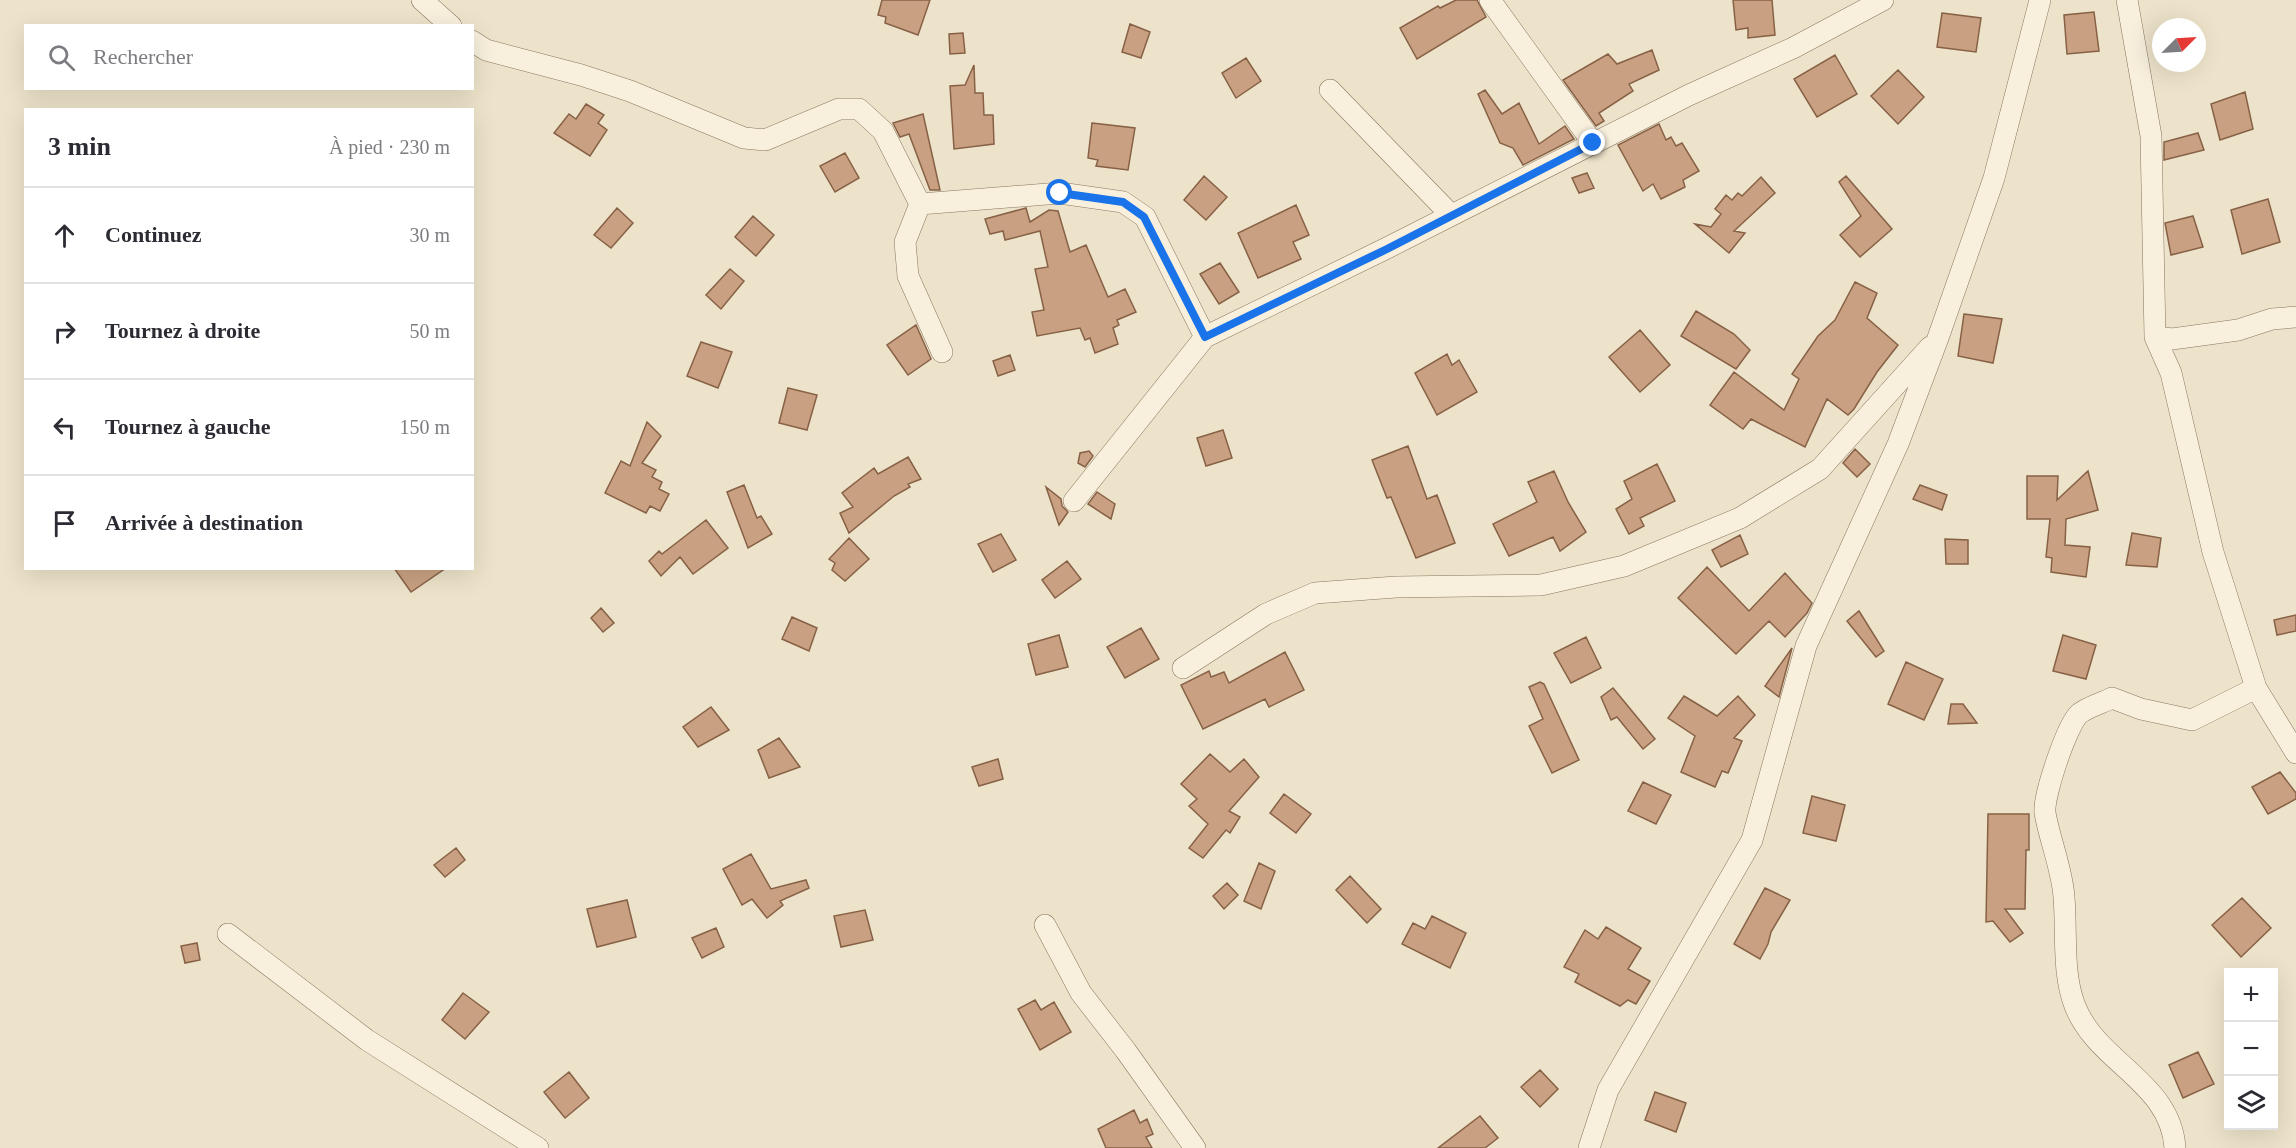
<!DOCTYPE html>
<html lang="fr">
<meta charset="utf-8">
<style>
:root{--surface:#fff;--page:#f7f7f7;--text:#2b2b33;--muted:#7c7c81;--line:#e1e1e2}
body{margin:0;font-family:Georgia,serif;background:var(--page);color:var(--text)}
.controls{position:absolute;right:18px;bottom:18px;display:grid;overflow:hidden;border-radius:0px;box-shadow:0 6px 24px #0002}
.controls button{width:54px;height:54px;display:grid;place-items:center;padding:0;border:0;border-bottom:2px solid var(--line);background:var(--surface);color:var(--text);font:30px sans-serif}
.compass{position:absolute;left:2152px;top:18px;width:54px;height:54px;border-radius:50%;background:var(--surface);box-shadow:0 6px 24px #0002;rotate:66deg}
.stop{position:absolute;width:18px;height:18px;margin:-14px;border:4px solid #1a73e8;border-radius:50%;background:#fff}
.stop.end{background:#1a73e8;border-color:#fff;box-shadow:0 2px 6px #0008}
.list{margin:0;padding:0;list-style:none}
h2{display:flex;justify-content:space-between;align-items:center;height:78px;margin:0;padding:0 24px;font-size:26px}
h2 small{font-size:20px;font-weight:400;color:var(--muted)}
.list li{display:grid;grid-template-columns:39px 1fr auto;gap:18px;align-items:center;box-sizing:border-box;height:96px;padding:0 24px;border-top:2px solid var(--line)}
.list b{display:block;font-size:22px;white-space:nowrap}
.list em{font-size:20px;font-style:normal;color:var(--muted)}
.icon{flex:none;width:33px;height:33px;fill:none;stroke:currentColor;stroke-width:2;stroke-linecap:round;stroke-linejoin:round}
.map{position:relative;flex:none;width:2296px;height:1148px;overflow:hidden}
.search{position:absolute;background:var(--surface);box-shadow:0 6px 24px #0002;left:24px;top:24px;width:450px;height:66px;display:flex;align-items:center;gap:15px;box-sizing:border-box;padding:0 21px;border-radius:0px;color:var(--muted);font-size:22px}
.panel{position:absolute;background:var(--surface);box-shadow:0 6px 24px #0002;left:24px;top:108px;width:450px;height:462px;border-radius:0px}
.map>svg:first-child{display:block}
.building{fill:#c9a182;stroke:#876146;stroke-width:1.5}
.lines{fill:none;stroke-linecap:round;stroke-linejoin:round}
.minor-casing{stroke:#89765f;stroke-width:22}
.minor{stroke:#f8f0dd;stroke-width:21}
.route{stroke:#1a73e8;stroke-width:8}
</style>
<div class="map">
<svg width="2296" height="1148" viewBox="0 0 2296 1148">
<rect width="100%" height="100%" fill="#ede3ca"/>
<path class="building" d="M882,0h48l-12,35 -33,-12 1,-6 -8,-2z
M1456,0h21l9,17 -69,42 -17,-31 38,-22 2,2z
M1733,0h39l3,35 -27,3v-10l-12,2z
M2094,12l5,39 -32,3 -3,-39z
M1942,13l39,5 -5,34 -39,-5z
M1130,24l20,8 -9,26 -19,-6z
M963,33l2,20 -15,1 -1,-20z
M1652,50l7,20 -30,14 4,7 -34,22 5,8 -8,5 -33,-46 45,-26 9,10z
M1835,55l22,39 -40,23 -23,-38z
M1246,58l15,23 -25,17 -14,-25z
M974,65l1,28h8l1,22h9l1,29 -40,5 -4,-63 15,-1z
M1898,70l26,27 -26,27 -27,-28z
M1485,90l17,24 17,-11 20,41 26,-18 9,13 -51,26 -10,-17 -13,-5 -22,-49z
M2245,92l8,37 -33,11 -9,-36z
M586,104l18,11 -6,8 9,7 -17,26 -36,-23 15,-19 7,5z
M923,114l17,76h-10l-21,-56 -9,3 -7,-14z
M1092,123l43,5 -7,42 -32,-4 2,-6 -10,-2z
M1659,124l7,16 5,-3 5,9 6,-3 17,28 -16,9 2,7 -24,12 -8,-15 -10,7 -25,-46z
M2198,133l6,17 -40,10v-18z
M845,153l14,25 -24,14 -15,-26z
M1587,173l7,15 -15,5 -7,-15z
M1204,176l23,21 -21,23 -22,-20z
M1846,176l46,53 -32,28 -20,-22 21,-19 -22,-34z
M1761,177l14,16 -41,38 11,2 -16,20 -34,-29 16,3 10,-13 -6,-5 11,-14 6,5 6,-7 4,3z
M2268,199l12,43 -38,12 -11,-44z
M1296,205l13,30 -16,7 8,17 -43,19 -20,-45z
M617,208l16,15 -22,25 -17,-13z
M1026,208l4,14 19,-12 9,1 12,41 16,-7 22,52 17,-8 11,23 -19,8 2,5 -6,3 5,16 -23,9 -5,-15 -5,2 -5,-12 -43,8 -5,-24 12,-2 -9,-41 13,-2 -8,-36 -35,9 -2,-9 -13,3 -5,-15z
M753,216l21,19 -18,21 -21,-19z
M2193,216l10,31 -32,8 -6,-32z
M1220,263l19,29 -20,12 -19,-30z
M730,269l14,12 -23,28 -15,-14z
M1855,282l22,11 -10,25 31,27 -21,27 -23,37 -6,6 -21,-16 -22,48 -54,-28 -8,10 -33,-24 24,-33 50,38 15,-31 -7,-5 26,-38 17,-16z
M1696,311l38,23 16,16 -14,19 -55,-33z
M1964,314l38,5 -9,44 -35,-7z
M916,325l15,34 -23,16 -21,-30z
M1640,330l30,35 -30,27 -31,-35z
M701,342l31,10 -14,36 -31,-12z
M1447,354l5,11 7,-5 18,32 -40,23 -22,-42z
M1010,355l5,15 -17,6 -5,-15z
M788,388l29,7 -10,35 -28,-7z
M647,422l14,14 -19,27 14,7 -4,7 10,5 -3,7 10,5 -9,17 -10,-5 -4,7 -41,-20 16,-32 9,5z
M1223,430l9,28 -26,8 -9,-28z
M1408,446l19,53 10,-4 18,48 -39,15 -25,-61 -4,1 -15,-38z
M1855,449l15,15 -13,13 -14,-14z
M1089,451l4,5 -8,11 -7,-4 2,-10z
M908,457l13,22 -13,5 2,3 -16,9 -45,37 -9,-20 13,-6 -11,-14 32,-25 4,6z
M1657,464l18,37 -35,17 4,8 -15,8 -13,-25 16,-10 -8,-18z
M1554,471l14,31 18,30 -26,19 -7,-14 -44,19 -16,-32 44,-22 -9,-20z
M2088,471l10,39 -32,9 -1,26 25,2 -4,30 -35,-5 1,-14 -6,-1 4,-38h-23v-43h31l-1,24z
M744,485l13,33 4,-2 11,18 -24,14 -21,-56z
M1920,485l27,10 -5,15 -29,-11z
M1046,487l15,12 1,7 6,6 -9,13z
M1097,492l18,12 -4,15 -23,-15z
M706,520l22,28 -35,26 -13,-17 -19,19 -12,-15 10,-10 3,3z
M2132,533l29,5 -4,29 -31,-2z
M1001,534l15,26 -23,12 -15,-28z
M1740,535l8,19 -27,13 -9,-17z
M849,538l20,21 -24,22 -13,-11 3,-7 -6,-4z
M1945,539l23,1v24h-22z
M1067,561l14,18 -26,19 -13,-18z
M1707,567l42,44 36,-38 27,30 -5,10 -22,24 -16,-16 -33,33 -58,-56z
M394,568h52l-35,24z
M601,608l13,15 -11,9 -12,-14z
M1859,611l25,40 -8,6 -29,-36z
M2296,615v16l-19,4 -3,-15z
M792,617l25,11 -8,23 -27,-12z
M1141,628l18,31 -34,19 -18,-31z
M1059,635l9,32 -32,8 -8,-31z
M2063,635l33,10 -10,34 -33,-8z
M1586,637l15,31 -30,15 -17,-30z
M1792,648l-13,49 -14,-11z
M1285,652l19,38 -35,17 -4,-8 -62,30 -22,-44 28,-14 2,6 13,-5 5,11z
M1906,662l37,17 -19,41 -36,-16z
M1540,682l4,2 35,76 -27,13 -23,-47 14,-7 -14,-32z
M1613,688l42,51 -12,10 -26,-32 -6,3 -10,-23z
M1684,696l33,20 21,-20 17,19 -21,23 8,3 -14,32 -6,-2 -7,16 -34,-15 14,-36 -27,-18z
M1951,704h12l14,19 -29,1z
M711,707l18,23 -31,17 -15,-20z
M779,738l21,29 -31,11 -11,-28z
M1210,754l20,18 14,-13 15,18 -30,34 11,6 -10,16 -4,-3 -23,28 -14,-10 19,-24 -19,-18 8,-7 -16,-15z
M998,759l5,20 -24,7 -7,-19z
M2280,772l16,21v6l-28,15 -16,-27z
M1643,782l28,13 -15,29 -28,-13z
M1284,794l27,20 -15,19 -26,-20z
M1812,796l33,9 -9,36 -33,-8z
M1988,814h41v36h-3l-1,59h-20l18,24 -13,9 -17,-21 -7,1z
M456,848l9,12 -20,17 -11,-12z
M751,854l20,35 35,-9 3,8 -29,13 3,4 -16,13 -15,-19 -10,6 -19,-36z
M1259,863l16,8 -14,38 -17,-8z
M1350,876l31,33 -14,14 -31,-33z
M1227,883l11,12 -14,14 -11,-13z
M1765,888l25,12 -19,32 -3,12 -8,15 -26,-15z
M2242,898l29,30 -30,29 -29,-32z
M627,900l9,37 -39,10 -10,-38z
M865,910l8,30 -32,7 -7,-31z
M1432,916l34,17 -16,35 -48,-24 11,-21 12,6z
M1606,927l35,21 -13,21 22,12 -14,23 -8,-4 -8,6 -45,-24 4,-8 -15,-7 21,-37 13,9z
M716,928l8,19 -22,11 -10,-20z
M197,943l3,17 -15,3 -4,-17z
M463,993l26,19 -24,27 -23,-19z
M1035,1000l6,10 13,-8 17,30 -31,18 -22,-41z
M2198,1052l16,32 -31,14 -14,-33z
M1540,1070l18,19 -18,18 -19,-20z
M569,1072l20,26 -24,20 -21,-26z
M1655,1092l31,11 -10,29 -31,-12z
M1134,1110l6,13 7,-4 6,15 -7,3 6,11h-46l-8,-19z
M1480,1116l18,22 -13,10h-47z"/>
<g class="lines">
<defs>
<path id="minor" d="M422,0l29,26
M1490,0l103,143
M2127,0l24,136 4,201 16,36 42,179 43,136 40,65
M472,41l14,9 95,25 49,16 114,47 21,2 74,-31h20l24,22 37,73
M1330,90l121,125
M2155,337l17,2 66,-9 34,-11 24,-2
M942,352l-34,-76 -3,-34 15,-38 140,-11 63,9 22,15 60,120
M1074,501l131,-164 182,-89 302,-153 104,-47 90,-48
M1183,668l83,-54 49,-21 81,-6 145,-2 83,-19 116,-48 80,-49 110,-122
M1045,925l36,68 45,58 69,97
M228,934l139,106 171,108
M1589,1148l19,-58 144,-250 54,-194 92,-202 40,-106 56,-160 46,-178
M2175,1148c-4,-66 -78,-85 -100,-142 -13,-33 -8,-73 -11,-109 -2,-28 -14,-56 -19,-84 -2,-17 22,-88 34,-99 8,-7 23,-11 33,-16l29,11 51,11 64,-32"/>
</defs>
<use href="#minor" class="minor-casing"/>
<use href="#minor" class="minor"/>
</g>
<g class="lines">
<path class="route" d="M1060,193l63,9 21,15 61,120 182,-88 206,-106"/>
</g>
</svg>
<div class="controls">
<button>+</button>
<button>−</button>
<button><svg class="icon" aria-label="layers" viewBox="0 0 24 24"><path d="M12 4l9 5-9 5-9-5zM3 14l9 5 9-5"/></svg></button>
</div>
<svg class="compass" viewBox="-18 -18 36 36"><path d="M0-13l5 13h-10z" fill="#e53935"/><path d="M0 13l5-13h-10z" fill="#7c7c81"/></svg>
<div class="stop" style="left:1060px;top:193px"></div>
<div class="stop end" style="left:1593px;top:143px"></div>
<div class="search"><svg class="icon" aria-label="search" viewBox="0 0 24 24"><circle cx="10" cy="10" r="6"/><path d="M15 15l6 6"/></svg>Rechercher</div>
<section class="panel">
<h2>3 min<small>À pied · 230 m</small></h2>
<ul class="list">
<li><svg class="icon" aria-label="ahead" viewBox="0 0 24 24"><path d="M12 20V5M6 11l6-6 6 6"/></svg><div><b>Continuez</b></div><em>30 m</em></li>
<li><svg class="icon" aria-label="right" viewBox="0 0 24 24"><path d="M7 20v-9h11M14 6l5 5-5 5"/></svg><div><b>Tournez à droite</b></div><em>50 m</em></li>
<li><svg class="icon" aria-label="left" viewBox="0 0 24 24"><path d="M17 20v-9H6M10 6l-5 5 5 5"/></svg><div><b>Tournez à gauche</b></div><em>150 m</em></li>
<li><svg class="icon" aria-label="arrive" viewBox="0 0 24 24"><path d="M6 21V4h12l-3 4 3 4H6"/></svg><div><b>Arrivée à destination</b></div></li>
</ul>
</section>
</div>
